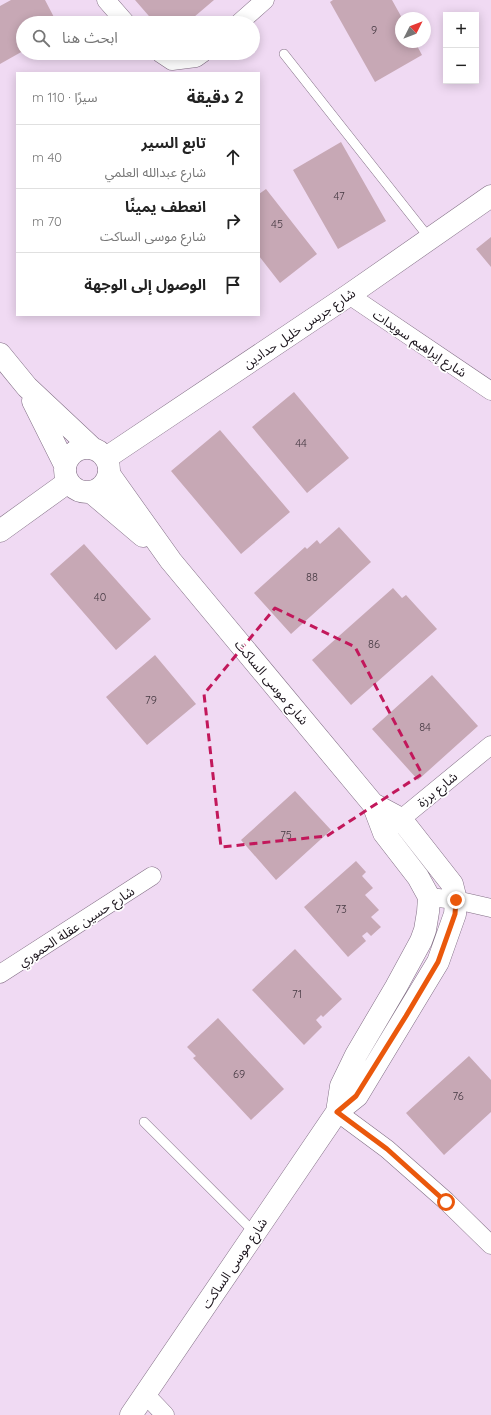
<!DOCTYPE html>
<html lang="ar">
<meta charset="utf-8">
<style>
:root{--surface:#fff;--page:#f2f2f2;--text:#222;--muted:#767676;--line:#e0e0e0}
body{margin:0;font-family:Quicksand,"Noto Sans Arabic",sans-serif;background:var(--page);color:var(--text);direction:rtl}
.controls{position:absolute;right:12px;top:12px;display:grid;overflow:hidden;border-radius:0px;box-shadow:0 2px 10px #0003}
.controls button{width:36px;height:36px;display:grid;place-items:center;padding:0;border:0;border-bottom:1px solid var(--line);background:var(--surface);color:var(--text);font:20px sans-serif}
.compass{position:absolute;left:395px;top:12px;width:36px;height:36px;border-radius:50%;background:var(--surface);box-shadow:0 2px 10px #0003;rotate:48deg}
.stop{position:absolute;width:12px;height:12px;margin:-9px;border:3px solid #ea580c;border-radius:50%;background:#fff}
.stop.end{background:#ea580c;border-color:#fff;box-shadow:0 1px 4px #0008}
.list{margin:0;padding:0;list-style:none}
h2{display:flex;justify-content:space-between;align-items:center;height:52px;margin:0;padding:0 16px;font-size:17px}
h2 small{font-size:13px;font-weight:400;color:var(--muted)}
.list li{display:grid;grid-template-columns:26px 1fr auto;gap:12px;align-items:center;box-sizing:border-box;height:64px;padding:0 16px;border-top:1px solid var(--line)}
.list b{display:block;font-size:15px;white-space:nowrap}
.list p{margin:0;font-size:13px;white-space:nowrap;color:var(--muted)}
.list em{font-size:13px;font-style:normal;color:var(--muted)}
.icon{flex:none;width:22px;height:22px;fill:none;stroke:currentColor;stroke-width:2;stroke-linecap:round;stroke-linejoin:round}
.map{position:relative;flex:none;width:491px;height:1415px;overflow:hidden;direction:ltr}
.search{position:absolute;background:var(--surface);box-shadow:0 2px 10px #0003;left:16px;top:16px;width:244px;height:44px;display:flex;align-items:center;gap:10px;box-sizing:border-box;padding:0 14px;border-radius:22px;color:var(--muted);font-size:15px}
.panel{position:absolute;background:var(--surface);box-shadow:0 2px 10px #0003;left:16px;top:72px;width:244px;height:244px;border-radius:0px;direction:rtl}
.map>svg:first-child{display:block}
.building{fill:#c7a8b5}
.lines{fill:none;stroke-linecap:round;stroke-linejoin:round}
.service-casing{stroke:#826f85;stroke-width:10}
.minor-casing{stroke:#826f85;stroke-width:19}
.tertiary-casing{stroke:#826f85;stroke-width:23}
.service{stroke:#fff;stroke-width:9}
.minor{stroke:#fff;stroke-width:18}
.tertiary{stroke:#fff;stroke-width:22}
.route{stroke:#ea580c;stroke-width:5}
.marked{fill:none;stroke:#c2185b;stroke-width:3;stroke-dasharray:8 5;stroke-linejoin:round}
.labels{text-anchor:middle;dominant-baseline:central;stroke-width:3.5;stroke-linejoin:round;paint-order:stroke}
.number-label{font-size:11px;fill:#443841}
.street-label{font-size:13px;fill:#19121a;stroke:#fff}
</style>
<div class="map">
<svg width="491" height="1415" viewBox="0 0 491 1415">
<rect width="100%" height="100%" fill="#f0daf3"/>
<path class="building" d="M11,0h34l12,23h-34v28l-23,13v-58z
M135,0h79l-27,23h-32z
M333,0h59l10,18 -1,24h14l7,13 -47,27 -45,-80z
M341,142l45,79 -48,28 -45,-79z
M266,189l51,65 -37,29 -21,-27v-62z
M491,237v30l-15,-18z
M294,392l55,66 -42,35 -55,-66z
M220,430l70,82 -49,42 -70,-83z
M339,527l32,35 -80,72 -37,-41 51,-46 2,2 10,-9 3,4z
M84,544l67,75 -35,31 -66,-76z
M393,588l9,10 4,-3 31,34 -86,76 -39,-45z
M155,655l41,49 -49,41 -41,-48z
M432,675l46,51 -60,54 -46,-51z
M295,791l36,39 -55,50 -35,-40z
M356,861l10,11 -4,4 11,12 -8,7 14,15 -8,7 10,10 -10,9 -4,-4 -5,4 4,5 -18,16 -44,-50z
M295,949l47,50 -19,18 -2,-2 -5,5 6,7 -18,18 -52,-55z
M218,1018l66,71 -33,31 -58,-62 3,-2 -9,-9z
M469,1056l22,24v32l-47,43 -38,-42z"/>
<g class="lines">
<defs>
<path id="service" d="M284,54l146,185
M144,1122l111,111"/>
<path id="minor" d="M106,0l20,23
M239,23l26,-23
M160,53l12,8 24,-3 7,-5
M349,295l142,96
M390,828l101,-83
M429,897l27,3 35,8
M0,974l152,-98
M337,1112l50,37 59,52 45,44
M145,1394l20,21"/>
<path id="tertiary" d="M0,354l27,33 65,61
M33,401l32,64
M65 470a22 22 0 1 1 44 0a22 22 0 1 1-44 0Z
M106,458l243,-163 142,-99
M109,474l62,87 202,243 11,29 34,44 11,20 -1,15 -3,18 -4,11 -25,46 -40,68 -15,31 -4,26
M91,492l52,44
M0,531l68,-49
M131,1415l206,-303 20,-16 81,-134 17,-48 1,-14 -4,-16 -51,-65 -28,-15"/>
</defs>
<use href="#service" class="service-casing"/>
<use href="#minor" class="minor-casing"/>
<use href="#tertiary" class="tertiary-casing"/>
<use href="#service" class="service"/>
<use href="#minor" class="minor"/>
<use href="#tertiary" class="tertiary"/>
</g>
<g class="lines">
<path class="route" d="M446,1202l-59,-53 -50,-37 19,-16 50,-80 32,-54 17,-48 1,-14"/>
</g>
<path class="marked" d="M275,608l80,39 67,127 -95,62 -106,11 -17,-153z"/>
<g class="labels">
<g class="number-label">
<text x="374" y="30">9</text>
<text x="339" y="196">47</text>
<text x="277" y="224">45</text>
<text x="301" y="443">44</text>
<text x="312" y="577">88</text>
<text x="100" y="597">40</text>
<text x="374" y="644">86</text>
<text x="151" y="700">79</text>
<text x="425" y="727">84</text>
<text x="286" y="835">75</text>
<text x="341" y="909">73</text>
<text x="297" y="994">71</text>
<text x="239" y="1074">69</text>
<text x="458" y="1096">76</text>
</g>
<g class="street-label">
<text transform="translate(299 328) rotate(-34)">شارع جريس خليل حدادين</text>
<text transform="translate(420 343) rotate(34)">شارع إبراهيم سويدات</text>
<text transform="translate(272 682) rotate(50)">شارع موسى الساكت</text>
<text transform="translate(437 789) rotate(-39)">شارع برزة</text>
<text transform="translate(76 926) rotate(-33)">شارع حسين عقلة الحموري</text>
<text transform="translate(234 1263) rotate(-56)">شارع موسى الساكت</text>
</g>
</g>
</svg>
<div class="controls">
<button>+</button>
<button>−</button>
</div>
<svg class="compass" viewBox="-18 -18 36 36"><path d="M0-13l5 13h-10z" fill="#e53935"/><path d="M0 13l5-13h-10z" fill="#767676"/></svg>
<div class="stop" style="left:446px;top:1202px"></div>
<div class="stop end" style="left:456px;top:900px"></div>
<div class="search"><svg class="icon" aria-label="search" viewBox="0 0 24 24"><circle cx="10" cy="10" r="6"/><path d="M15 15l6 6"/></svg>ابحث هنا</div>
<section class="panel">
<h2>2 دقيقة<small>سيرًا · 110 m</small></h2>
<ul class="list">
<li><svg class="icon" aria-label="ahead" viewBox="0 0 24 24"><path d="M12 20V5M6 11l6-6 6 6"/></svg><div><b>تابع السير</b><p>شارع عبدالله العلمي</p></div><em>40 m</em></li>
<li><svg class="icon" aria-label="right" viewBox="0 0 24 24"><path d="M7 20v-9h11M14 6l5 5-5 5"/></svg><div><b>انعطف يمينًا</b><p>شارع موسى الساكت</p></div><em>70 m</em></li>
<li><svg class="icon" aria-label="arrive" viewBox="0 0 24 24"><path d="M6 21V4h12l-3 4 3 4H6"/></svg><div><b>الوصول إلى الوجهة</b></div></li>
</ul>
</section>
</div>
